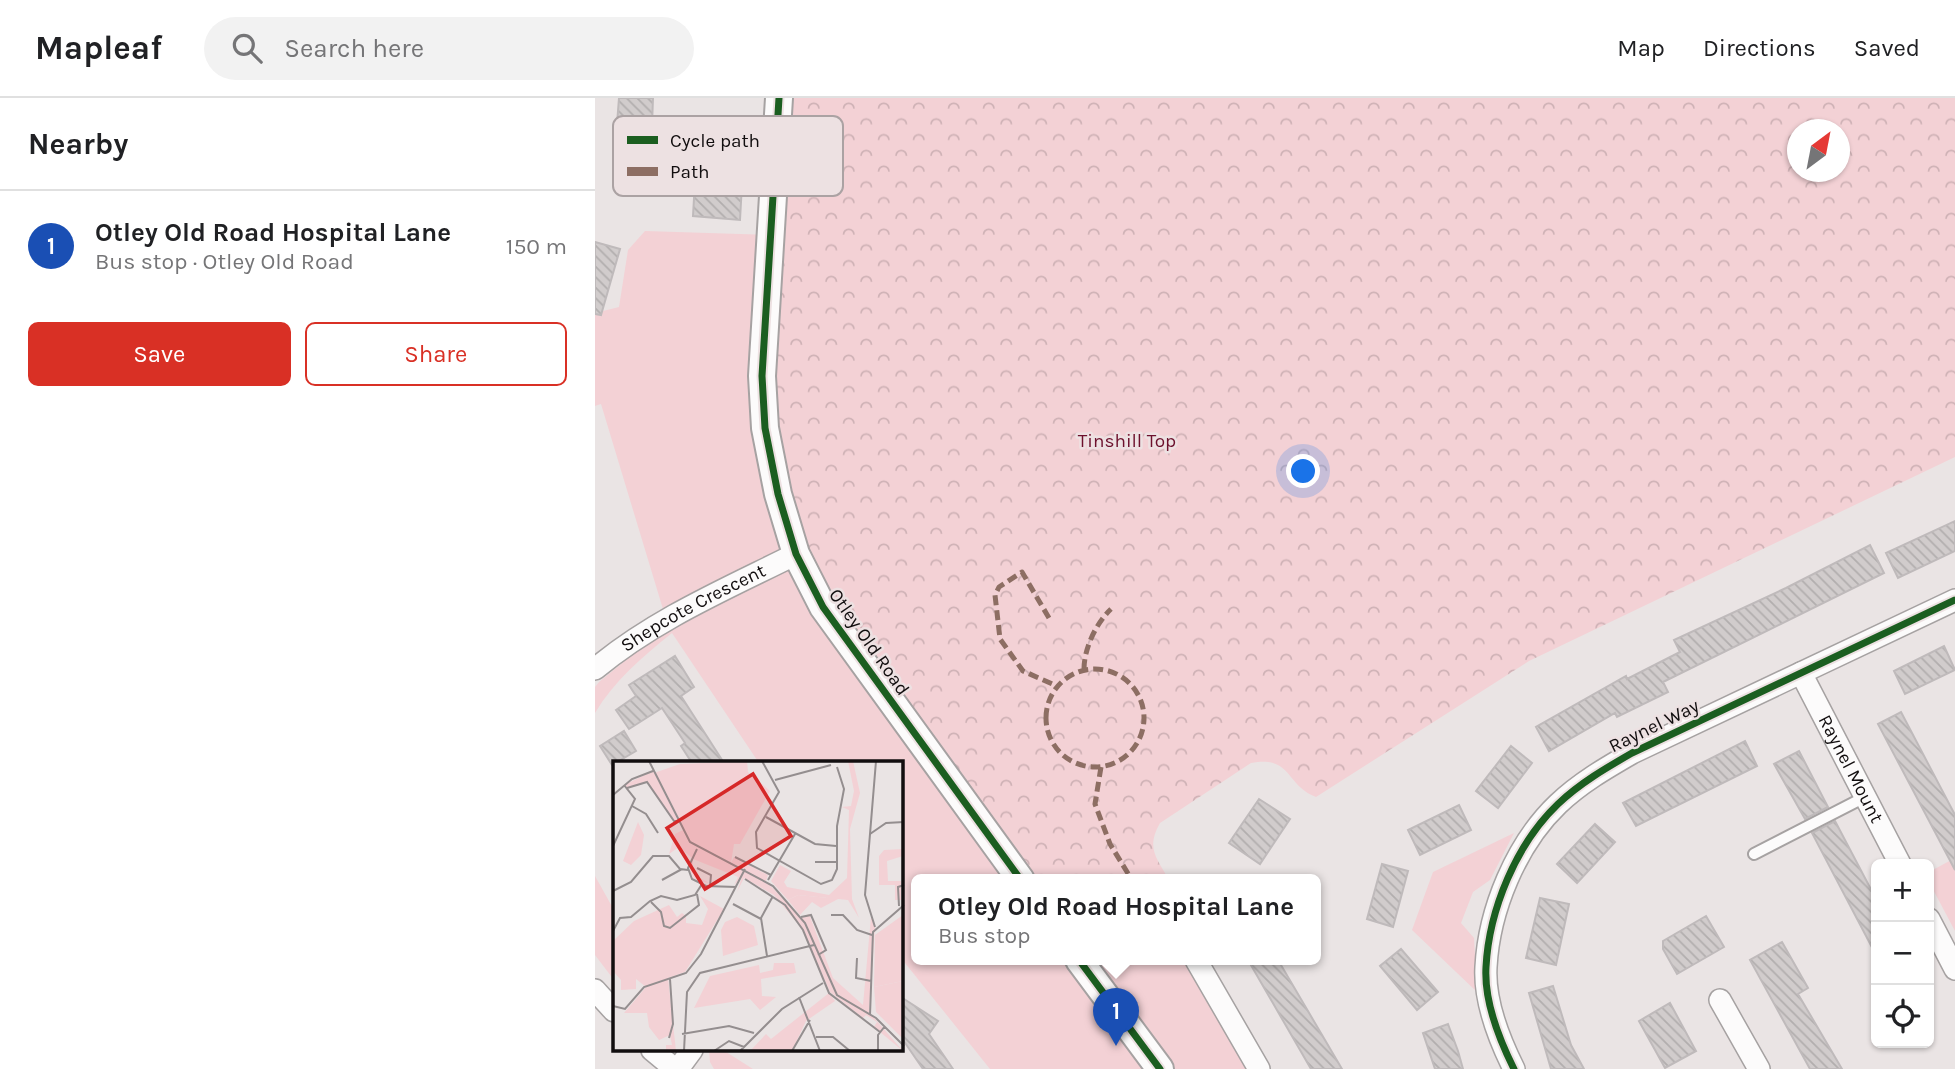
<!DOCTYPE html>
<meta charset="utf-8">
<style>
:root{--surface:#fff;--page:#f2f2f2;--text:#202124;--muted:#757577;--line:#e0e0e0;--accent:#d93025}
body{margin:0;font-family:Karla,sans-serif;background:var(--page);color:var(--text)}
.controls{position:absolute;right:21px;bottom:21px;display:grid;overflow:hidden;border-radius:10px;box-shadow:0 2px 5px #0004}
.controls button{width:63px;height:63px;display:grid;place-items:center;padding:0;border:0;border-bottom:2px solid var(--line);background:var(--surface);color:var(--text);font:35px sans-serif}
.compass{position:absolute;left:1192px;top:21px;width:63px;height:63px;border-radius:50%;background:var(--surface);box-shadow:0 2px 5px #0004;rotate:32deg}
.you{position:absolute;left:709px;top:374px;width:24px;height:24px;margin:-18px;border:5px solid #fff;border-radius:50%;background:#1a73e8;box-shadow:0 0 0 10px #1a73e833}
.badge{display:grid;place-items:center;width:46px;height:46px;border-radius:50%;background:var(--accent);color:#fff;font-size:23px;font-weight:700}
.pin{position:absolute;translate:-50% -58px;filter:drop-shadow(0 2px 4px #0008)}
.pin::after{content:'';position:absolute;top:37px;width:24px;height:21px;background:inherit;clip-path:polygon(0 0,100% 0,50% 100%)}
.popup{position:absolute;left:316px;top:776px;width:410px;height:91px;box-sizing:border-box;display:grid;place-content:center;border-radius:10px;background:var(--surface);filter:drop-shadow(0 2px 5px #0005);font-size:23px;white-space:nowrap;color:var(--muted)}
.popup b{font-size:26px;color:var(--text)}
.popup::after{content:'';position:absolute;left:50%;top:100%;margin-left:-14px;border:14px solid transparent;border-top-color:var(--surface)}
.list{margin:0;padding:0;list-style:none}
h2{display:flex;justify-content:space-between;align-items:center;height:91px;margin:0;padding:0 28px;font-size:30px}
h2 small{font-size:23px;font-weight:400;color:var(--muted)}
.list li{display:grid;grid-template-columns:46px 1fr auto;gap:21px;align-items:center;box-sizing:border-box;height:112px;padding:0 28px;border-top:2px solid var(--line)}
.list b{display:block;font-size:26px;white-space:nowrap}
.list p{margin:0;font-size:23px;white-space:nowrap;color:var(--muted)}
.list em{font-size:23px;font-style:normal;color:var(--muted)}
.actions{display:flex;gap:14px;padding:21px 28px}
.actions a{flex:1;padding:16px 0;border:2px solid var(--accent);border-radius:10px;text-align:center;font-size:24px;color:var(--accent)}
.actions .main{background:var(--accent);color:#fff}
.icon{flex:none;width:38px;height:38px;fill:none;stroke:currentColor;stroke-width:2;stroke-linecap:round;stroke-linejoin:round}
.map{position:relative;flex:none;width:1360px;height:971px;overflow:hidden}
header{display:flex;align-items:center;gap:42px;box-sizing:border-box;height:98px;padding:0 35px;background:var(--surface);border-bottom:2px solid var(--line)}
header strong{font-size:33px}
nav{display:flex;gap:38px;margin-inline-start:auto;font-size:24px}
.search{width:490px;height:63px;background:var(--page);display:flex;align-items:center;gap:18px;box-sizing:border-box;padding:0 24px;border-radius:38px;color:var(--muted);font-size:26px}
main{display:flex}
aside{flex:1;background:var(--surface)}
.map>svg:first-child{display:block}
.grass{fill:#f3d1d5}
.park{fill:url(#park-crowns);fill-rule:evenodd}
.building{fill:url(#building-back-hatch);stroke:#bfbabb;stroke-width:2}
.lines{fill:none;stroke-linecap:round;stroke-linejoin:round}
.service-casing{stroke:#a6a2a2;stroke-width:14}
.minor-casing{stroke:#a6a2a2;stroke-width:24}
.tertiary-casing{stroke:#a6a2a2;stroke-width:30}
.service{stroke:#fcfbfb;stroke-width:10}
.minor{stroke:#fcfbfb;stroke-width:21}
.tertiary{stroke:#fcfbfb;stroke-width:26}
.quiet{stroke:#8d6e63;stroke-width:5;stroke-dasharray:10 5;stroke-linecap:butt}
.cycleway-casing{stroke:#ede1e2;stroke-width:11}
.cycleway{stroke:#1b5e20;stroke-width:7}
.labels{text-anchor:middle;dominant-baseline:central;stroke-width:5;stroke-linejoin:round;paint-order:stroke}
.park-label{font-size:19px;fill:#6d112d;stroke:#ede1e2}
.street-label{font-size:19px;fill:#120e0f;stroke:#ede1e2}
.inset-road{fill:none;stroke:#948e8f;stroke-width:2}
.view{fill:#d62828;fill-opacity:0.15;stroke:#d62828;stroke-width:3.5}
.inset-edge{fill:none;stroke:#120e0f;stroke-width:3.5}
.key{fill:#ede1e2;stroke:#aba2a3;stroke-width:2}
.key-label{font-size:19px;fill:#120e0f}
</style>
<header>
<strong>Mapleaf</strong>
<div class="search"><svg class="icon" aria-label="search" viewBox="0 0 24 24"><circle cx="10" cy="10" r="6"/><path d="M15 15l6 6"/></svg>Search here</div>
<nav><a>Map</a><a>Directions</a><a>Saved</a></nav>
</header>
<main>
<aside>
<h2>Nearby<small></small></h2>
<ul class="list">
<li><span class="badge" style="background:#1a4fb4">1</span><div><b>Otley Old Road Hospital Lane</b><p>Bus stop · Otley Old Road</p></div><em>150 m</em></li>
</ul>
<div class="actions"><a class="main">Save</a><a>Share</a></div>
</aside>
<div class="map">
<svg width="1360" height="971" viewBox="0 0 1360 971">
<defs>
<pattern id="park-crowns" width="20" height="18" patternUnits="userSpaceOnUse" patternTransform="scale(1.75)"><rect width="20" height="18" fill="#f3d1d5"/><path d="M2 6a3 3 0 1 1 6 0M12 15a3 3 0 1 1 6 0" fill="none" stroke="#cfb2b6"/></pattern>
<pattern id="building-back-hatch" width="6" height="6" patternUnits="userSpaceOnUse" patternTransform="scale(1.75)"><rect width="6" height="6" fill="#d1cccc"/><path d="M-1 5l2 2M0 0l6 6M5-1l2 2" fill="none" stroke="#b2aeae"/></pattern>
</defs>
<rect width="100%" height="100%" fill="#eae4e4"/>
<path class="grass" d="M50,133l127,4 249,645h-104v80h267l62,109h-256l-89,-111v-195h-142l-87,-130c-30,24 -58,48 -77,80v-26l4,-5 39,-32 31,-21 -68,-225 -6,2v-93l24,-6 9,-57z
M919,735l-24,47 -17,12 -12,31 13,15 3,54 -65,-62 21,-58z
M1360,760v73l-26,-49v-10z
M0,778l19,34v70l-19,-25z
M114,952h14l30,19h-39l-4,-7z"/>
<path class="park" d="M184,0h1176v359l-426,204 -213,136c-31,-12 -24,-42 -65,-34l-91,60c-14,25 -4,34 9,57h-148l-198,-273 -58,-179zM1202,32h42v42h-42z"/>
<path class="building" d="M24,0h34l-1,27 -35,-1z
M63,37l24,34 -32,21 -23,-34z
M100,83l47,3 -2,36 -47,-4z
M0,144l25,7 -19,66 -6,-1z
M1360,423v30l-57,27 -12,-25z
M1275,447l14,28 -221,109 5,10 -51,25 -2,-4 -66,38 -13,-24 90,-51 1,3 53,-27 -6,-12 112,-52z
M1349,548l11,24 -50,24 -11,-23z
M80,558l19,31 -13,9 43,67h-32l-11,-17 4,-3 -23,-35 -33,21 -13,-19 20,-14 -7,-11z
M1306,614l54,103v55l-77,-146z
M29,633l12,20 -24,14 -12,-19z
M1150,643l12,25 -121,60 -13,-23z
M916,648l21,17 -34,45 -22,-17z
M1204,653l29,56 -23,12 -31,-55z
M664,701l31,20 -30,45 -31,-21z
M864,707l12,25 -51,25 -12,-25z
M1240,723l41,78v56l-64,-122z
M1000,726l20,18 -38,41 -20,-19z
M787,766l26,7 -15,56 -26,-8z
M945,800l29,6 -13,61 -30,-7z
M1111,818l18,31 -47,27 -14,-25v-8z
M1187,844l26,46 -10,6 44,75h-32l-60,-109z
M806,851l37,43 -21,18 -37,-44z
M653,862h30l64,109h-31z
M958,888l18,59 13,24h-33l-22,-76z
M306,899l37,24 -9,13 24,35h-30l-22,-32z
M1075,905l26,48 -31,17 -26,-47z
M853,926l10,27 5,18h-28l-12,-36z"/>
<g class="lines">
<defs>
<path id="service" d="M1159,756l111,-57"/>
<g id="minor">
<path id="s1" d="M0,571c60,-50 131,-80 201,-115"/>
<path id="s2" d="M1206,575l99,191"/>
<path d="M1334,821l26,50"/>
<path d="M601,862l63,109"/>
<path d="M0,892l19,21"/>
<path d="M1125,902l39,69"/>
<path d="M57,952l23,19"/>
<path d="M83,971l14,-19"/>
<path d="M919,971c-15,-30 -30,-68 -28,-102 3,-57 30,-123 72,-163 22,-21 48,-36 74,-51l323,-153"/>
</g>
<path id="tertiary" d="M184,0l-17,278 3,52 13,66 18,60 27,53 198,273
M484,862l81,109"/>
</defs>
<use href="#service" class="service-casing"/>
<use href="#minor" class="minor-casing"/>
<use href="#tertiary" class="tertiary-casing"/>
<use href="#service" class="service"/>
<use href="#minor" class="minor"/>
<use href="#tertiary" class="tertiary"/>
<path class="quiet" d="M454,520l-27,-46 -23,15 -4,8 5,44 23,32 34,15
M451 620a49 49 0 1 1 98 0a49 49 0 1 1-98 0Z
M489,571c0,-20 12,-46 27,-60
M506,669l-6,37 15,40 22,36"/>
<defs>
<path id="cycleway" d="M184,0l-17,278 3,52 13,66 18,60 27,53 198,273
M484,862l81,109
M919,971c-15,-30 -30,-68 -28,-102 3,-57 30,-123 72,-163 22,-21 48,-36 74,-51l323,-153"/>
</defs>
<use href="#cycleway" class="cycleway-casing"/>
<use href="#cycleway" class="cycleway"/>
</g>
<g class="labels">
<g class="park-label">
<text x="532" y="343">Tinshill Top</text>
</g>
<g class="street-label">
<text stroke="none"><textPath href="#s1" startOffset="116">Shepcote Crescent</textPath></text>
<text transform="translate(274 544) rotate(55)">Otley Old Road</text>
<text transform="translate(1059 628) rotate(-26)">Raynel Way</text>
<text stroke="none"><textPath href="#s2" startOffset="108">Raynel Mount</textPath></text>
</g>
</g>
<g transform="translate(18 663)">
<rect width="290" height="290" fill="#eae4e4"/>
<path d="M235,0h5l7,32 -10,36 2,70 7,19 -11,-18 -50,-5 -10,5 -17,-19 9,-16 11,6 -7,11 3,5 42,8 18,-17 2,-68 -7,-3 9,-1 3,-15zM40,10l13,19 12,31h-4l-27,-39 -20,6 -3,-3zM70,69l48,33 3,-6 34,18 -2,6 35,37 8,-4 24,64 30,27 8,-88 4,10 -6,85 34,39 -29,-24 3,-5 -11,-7 -3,3 -33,-26 -27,-62 -29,-35 -30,-17 -7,14 5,-15 -8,8 4,-8 -45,-18v15l16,9 -15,-4 -4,-8 2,-13 -13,-11 -10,7 6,-20z" fill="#f3d1d5"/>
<path d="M25,61l6,13 -3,20 -10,10 -8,-4zM290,88v7l-16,5 1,20h13v19h-6v-15h-16v-29l5,-6zM185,134l31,3h11l-19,10 -9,-6 -12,13 -12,-15zM87,135l24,13 -39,63 -17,6 8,73h-10v-6h6l-2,-10 -11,5 -10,-13 -2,-14h-23l22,-26 -10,-8v10l-15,1v-10l-8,-9v-30l21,-20 35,-16 8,12 5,-4 4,3v7l16,2 6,-16zM124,156l17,9 4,19 -35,11 -2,-26 4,-8zM161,202h20l2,10 -35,6 1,17 14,1 -16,13 -10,-11 -56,9 16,-32 49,-11 1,8 13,-3zM216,232l6,8 -29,20 -14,30h-42l16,-17 5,5z" fill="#f3d1d5"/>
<path d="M290,154v66l-29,6 1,-52z" fill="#f3d1d5"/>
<path d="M134,0l1,11 22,19 -30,53h-6l-3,19 -41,-21 -36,-69 26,-9zM290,220h1l-1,58 -27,-27 -2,-25z" fill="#f3d1d5"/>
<path class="inset-road" d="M36,0l41,81 83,44 32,37 32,72 39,23 28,28M149,0l17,31 -23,40 1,16 64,36 11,-4 5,-11v-43l7,-37 -7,-22M162,19l56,-15M14,27l20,-6 27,39h4M0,34l19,-16 21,-8M19,45l14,8 12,19M153,56l49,27 21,2M257,73l16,-11 18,-1M0,85l22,-47 -11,-14M84,88l-9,19 4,11 14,7 30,1M122,96l36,18M202,101h22M84,107l14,7 -1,11M132,118l40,26 18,25 26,63 51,39M49,119l20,-11M155,119l27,-46M0,130l18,-9 22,-26h16l11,13 8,1M38,141l10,10 3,14 6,2 29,-23 -2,-11M120,143l28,15M286,145l-1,-19 6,-2M218,154h12l14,15 15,5M188,156l10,-2 15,35 -8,5M262,166l-10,-32 11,-134M0,170l7,-13 11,-1 19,-16 11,-5 16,4 18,-5 7,-11M154,195l-6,-38 12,-22M244,197l-1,20 15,3M186,236l21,54M0,245l12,3 19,-22 42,-14 15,-19 44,-85M257,254l3,-83 31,-27M69,273l47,-8 25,7M203,276h17l17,14M56,277l4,-14 -3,-45M71,290l3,-59 13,-19 114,-28M101,290l15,-10 15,6M127,290l42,-42 41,-26M179,290l18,-31M265,290v-16l7,-9"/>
<path class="view" d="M140,13l38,62 -86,53 -38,-61z"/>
<rect width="290" height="290" class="inset-edge"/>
</g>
<rect x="18" y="18" width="230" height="80" rx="10" class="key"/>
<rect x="32" y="38" width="31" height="8" fill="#1b5e20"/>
<rect x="32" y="69" width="31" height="9" fill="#8d6e63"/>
<g class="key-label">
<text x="75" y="49">Cycle path</text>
<text x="75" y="80">Path</text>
</g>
</svg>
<div class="controls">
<button>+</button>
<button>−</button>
<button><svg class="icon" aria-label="locate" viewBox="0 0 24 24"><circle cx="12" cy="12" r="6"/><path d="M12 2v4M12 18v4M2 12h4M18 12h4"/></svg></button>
</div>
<svg class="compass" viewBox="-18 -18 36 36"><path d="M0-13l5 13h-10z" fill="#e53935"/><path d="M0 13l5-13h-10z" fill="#757577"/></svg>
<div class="you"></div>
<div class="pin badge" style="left:521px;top:948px;background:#1a4fb4">1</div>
<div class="popup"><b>Otley Old Road Hospital Lane</b>Bus stop</div>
</div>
</main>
